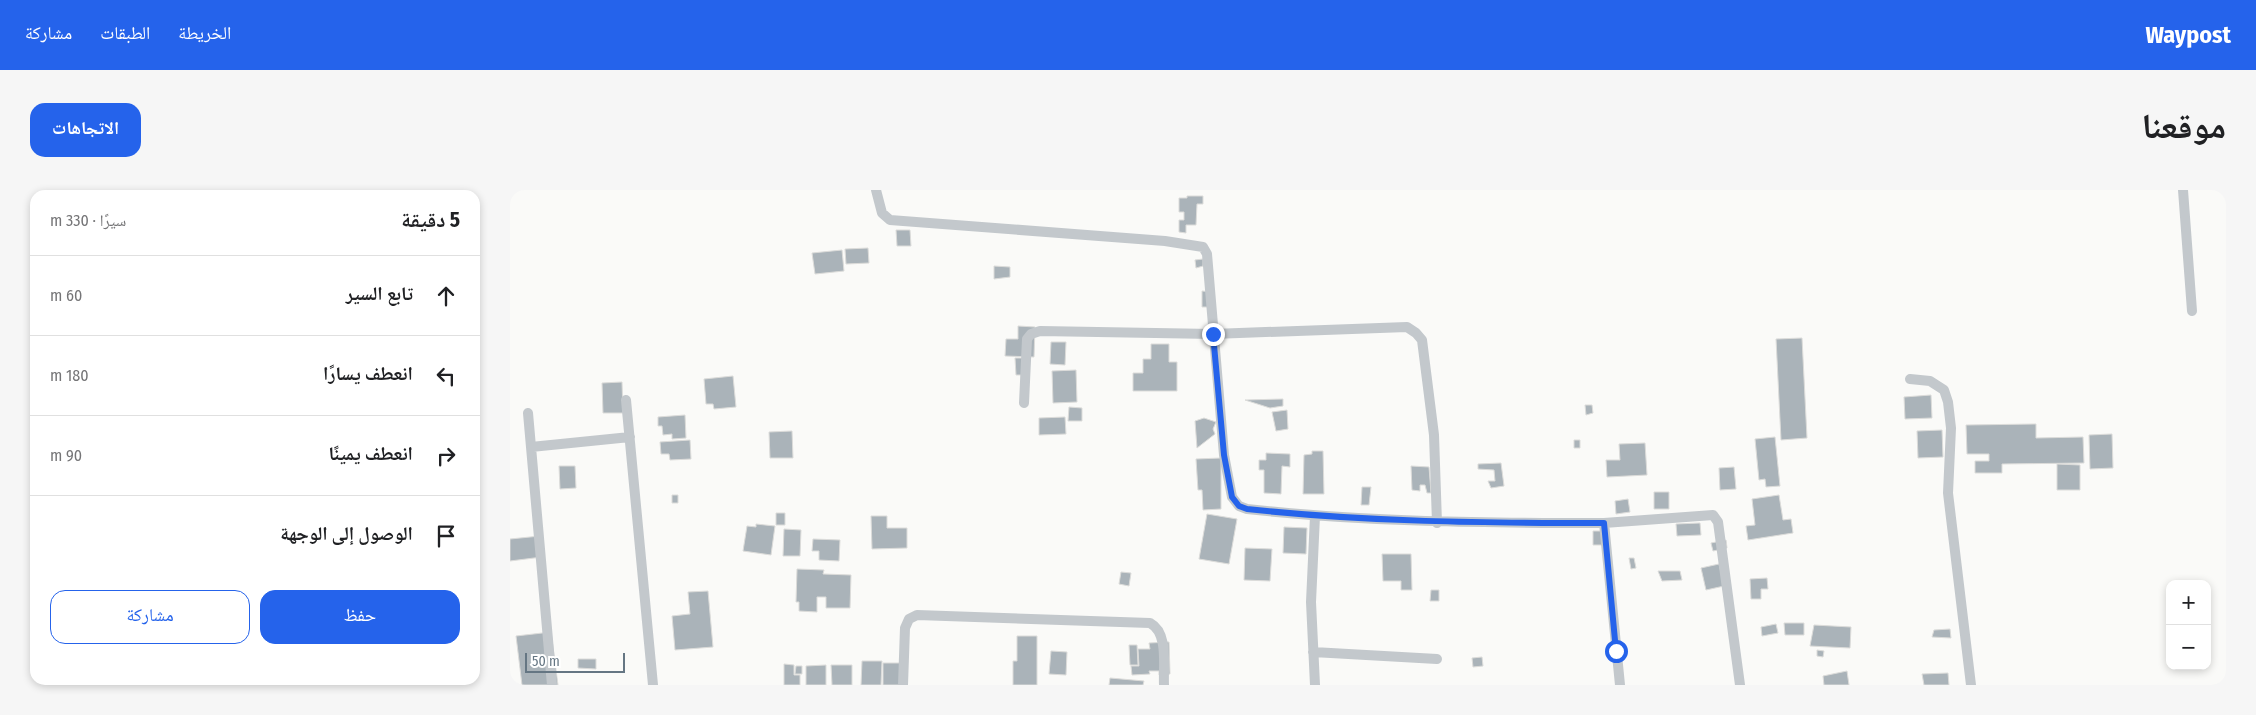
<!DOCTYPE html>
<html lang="ar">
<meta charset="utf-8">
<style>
:root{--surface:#fff;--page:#f6f6f6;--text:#202124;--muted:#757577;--line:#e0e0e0;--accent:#2563eb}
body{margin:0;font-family:"Fira Sans Condensed","Noto Naskh Arabic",sans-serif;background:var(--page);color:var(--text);direction:rtl}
.controls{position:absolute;right:15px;bottom:15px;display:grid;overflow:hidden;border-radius:10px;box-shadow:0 2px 8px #0003}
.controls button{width:45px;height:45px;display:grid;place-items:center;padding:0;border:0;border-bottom:1px solid var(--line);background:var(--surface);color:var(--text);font:25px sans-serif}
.scale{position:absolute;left:15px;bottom:12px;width:100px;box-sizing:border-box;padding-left:5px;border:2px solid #657683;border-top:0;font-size:14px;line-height:18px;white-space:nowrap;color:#657683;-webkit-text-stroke:4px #fff;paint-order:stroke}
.stop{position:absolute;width:15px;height:15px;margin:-11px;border:4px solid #2563eb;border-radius:50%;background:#fff}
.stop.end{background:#2563eb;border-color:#fff;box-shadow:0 1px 5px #0008}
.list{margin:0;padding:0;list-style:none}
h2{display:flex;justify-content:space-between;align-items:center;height:65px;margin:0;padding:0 20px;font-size:21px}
h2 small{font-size:16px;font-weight:400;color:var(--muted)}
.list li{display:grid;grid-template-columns:32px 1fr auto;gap:15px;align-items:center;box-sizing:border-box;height:80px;padding:0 20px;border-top:1px solid var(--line)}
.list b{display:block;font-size:19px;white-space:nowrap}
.list em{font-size:16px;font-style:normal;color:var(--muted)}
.actions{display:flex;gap:10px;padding:15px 20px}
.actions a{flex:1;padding:11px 0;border:1px solid var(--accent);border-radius:15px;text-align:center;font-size:18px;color:var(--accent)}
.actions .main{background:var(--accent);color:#fff}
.icon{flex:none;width:28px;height:28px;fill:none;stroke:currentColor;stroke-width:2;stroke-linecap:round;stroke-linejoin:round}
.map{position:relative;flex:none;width:1716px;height:495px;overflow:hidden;direction:ltr;border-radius:15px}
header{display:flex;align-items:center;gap:30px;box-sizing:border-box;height:70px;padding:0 25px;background:var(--accent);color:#fff}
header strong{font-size:24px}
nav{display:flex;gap:28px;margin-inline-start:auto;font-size:18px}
.intro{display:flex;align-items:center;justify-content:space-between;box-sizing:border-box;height:120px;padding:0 30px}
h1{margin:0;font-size:35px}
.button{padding:12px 22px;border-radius:15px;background:var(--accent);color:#fff;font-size:18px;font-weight:700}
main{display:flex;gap:30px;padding:0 30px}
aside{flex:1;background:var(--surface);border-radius:15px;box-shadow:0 2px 8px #0003}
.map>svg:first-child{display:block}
.building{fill:#aab3b9;stroke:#dcdcda}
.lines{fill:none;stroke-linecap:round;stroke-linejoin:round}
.street{stroke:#c3c8cc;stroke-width:10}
.route{stroke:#2563eb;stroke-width:6}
</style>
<header>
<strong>Waypost</strong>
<nav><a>الخريطة</a><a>الطبقات</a><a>مشاركة</a></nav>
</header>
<div class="intro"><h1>موقعنا</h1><a class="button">الاتجاهات</a></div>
<main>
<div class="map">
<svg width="1716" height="495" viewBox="0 0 1716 495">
<rect width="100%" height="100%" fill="#fafaf8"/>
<path class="building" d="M677,6h16v8h-6l-1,21h-10v8l-7,-1v-12h5v-8h-5v-14h8z
M386,40h14l1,16h-14z
M358,58l1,15 -23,1 -1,-15z
M332,60l2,21 -29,3 -3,-21z
M693,69v7l-7,2 -1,-8z
M484,76l16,1v10l-16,2z
M692,101l12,1 -1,15h-11z
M508,136l17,1 -1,30 -29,-1 1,-17h12z
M1292,148l5,100 -26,2 -5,-101z
M541,152h15l-1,23 -15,-1z
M641,154h18v18h8v29h-44v-18h10v-14h8z
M505,168h14v17h-13z
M566,180l1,32 -24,1 -1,-32z
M223,186l3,31 -22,2 -1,-5h-7l-2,-25z
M112,192l1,31h-20l-1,-30z
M1421,205l1,23 -27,1 -1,-22z
M773,209v7l-13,2 -25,-8z
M1075,215h7l1,8 -7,2z
M559,217l13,1v13h-14z
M777,220l1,19 -12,2 -4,-19z
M175,225l1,23 -14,1v-5l-9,1 -1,-9h-4v-9z
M555,227l1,17 -27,1v-17z
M694,228l12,4 -3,7 2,5 -18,14 -2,-27z
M1526,234v14l47,-1 1,26 -82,1v9h-27v-12h14v-7h-22l-1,-29z
M1432,240l1,27 -25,1 -1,-27z
M282,241l1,27h-23l-1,-26z
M1602,244l1,34 -23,1 -1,-34z
M1265,247l5,49 -14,1 -1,-8 -6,1 -4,-41z
M180,250l1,19 -21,1 -1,-6h-8l-1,-12z
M1064,250h6v8h-6z
M1135,253l2,32 -40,2 -1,-17h14l-1,-16z
M802,261h11l1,43h-21l1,-39 8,-1z
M756,263l24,1v13l-8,-1 -1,28 -17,-1v-23h-5v-10h7z
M711,268v51l-18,1 -1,-20h-4l-2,-31z
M991,273l3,23 -13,2 -3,-7h7l-1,-11 -16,-1v-5z
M1547,274l23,1v25h-23z
M49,276h16l1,22 -16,1z
M901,276l18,1 2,26h-4l-2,-8h-5v6l-8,-1z
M1224,277l2,22 -16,1 -1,-22z
M852,297h9l-2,18h-8z
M1144,302h15v17h-15z
M162,305h6v8h-6z
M1269,305l4,25 8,-1 2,14 -45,7 -2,-14 9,-1 -3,-26z
M1118,309l2,13 -14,2 -1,-13z
M266,323h9v12h-9z
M697,324l30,5 -8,45 -30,-5z
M361,326h16v12h20v20l-35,1z
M1190,333l1,12 -24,1 -1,-12z
M246,334l19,2 -4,29 -28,-4 4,-25 9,1z
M774,337l23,1 -1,26 -23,-1z
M274,339l17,1 -1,26h-17z
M1083,341h11v14h-11z
M30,346l2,21 -32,4v-22z
M303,349l27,1 -1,21 -20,-1v-9h-7z
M1216,350l1,8 -14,3 -2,-8z
M735,358l27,1 -2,32 -26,-1z
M872,364h29l1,36h-11v-9h-18z
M1119,368h5l2,10 -5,1z
M1209,374l5,22 -18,4 -5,-22z
M287,379l27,1 -1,4 28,1 -1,33h-24v-11h-9v15l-18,-1v-9h-3z
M1148,381h22l2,9 -20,1z
M611,382l10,1 -2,13 -10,-2z
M1257,388l1,11h-7v10h-10l-1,-20z
M921,400h8v11h-9z
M198,401l5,56 -38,3 -3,-34 18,-2 -2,-22z
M1274,433h20v12h-19z
M1266,434l2,9 -16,3 -1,-9z
M1304,435l37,2 -1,21 -40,-2z
M1440,439l1,9 -19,-1 2,-7z
M41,442l7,53h-36l-6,-49z
M507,446h20v49h-24v-24h4z
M659,452l1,32 -11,1v-4h-10l1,3 -18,1 -1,-9h8l-1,-17h12l-1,-6z
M619,455h8l1,20h-8z
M1307,460l7,1 -1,6 -6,-1z
M541,461l16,1 -1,23 -17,-1z
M972,467l1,9 -10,1 -1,-9z
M68,469h18v10l-18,-1z
M352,471h20l-1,24h-20z
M373,473h20v22h-20z
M274,474l10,1v10h6v10h-16z
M316,475v20h-20v-19z
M321,475h21v20h-20z
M286,476h6v8h-7z
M1337,481l2,14h-25l-1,-9z
M1438,483l1,12h-25l-2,-11z
M600,488l34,3 -1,4h-34z"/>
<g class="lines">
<path class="street" d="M366,0l6,23 8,7 275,21 38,6 4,7 17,201 8,42 7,9 8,3c119,13 237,14 357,14
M1673,0l9,121
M1400,189l20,2 14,9 4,12 3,26 -3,65 23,192
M116,210l27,285
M514,213l3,-64 4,-5 9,-3 173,3 194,-7 9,6 6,7 12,95 3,88
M18,223l24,272
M21,257l99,-10
M803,462l124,7
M393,495l2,-57 4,-9 8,-4 233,8c19,10 13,43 14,62
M805,495l-4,-83 4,-86
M1110,495l-16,-162 109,-8 5,7 22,163"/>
</g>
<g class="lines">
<path class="route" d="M703,144l11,121 8,42 7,9 8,3c119,13 237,14 357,14l12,128"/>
</g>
</svg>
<div class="controls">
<button>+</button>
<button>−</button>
</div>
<div class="scale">50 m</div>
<div class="stop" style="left:1106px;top:461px"></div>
<div class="stop end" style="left:703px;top:144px"></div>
</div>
<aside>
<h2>5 دقيقة<small>سيرًا · 330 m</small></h2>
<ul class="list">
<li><svg class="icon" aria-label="ahead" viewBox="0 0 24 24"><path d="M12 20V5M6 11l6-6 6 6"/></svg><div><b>تابع السير</b></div><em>60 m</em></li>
<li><svg class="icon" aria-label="left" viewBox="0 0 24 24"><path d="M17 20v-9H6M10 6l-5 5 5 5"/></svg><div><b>انعطف يسارًا</b></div><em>180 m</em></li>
<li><svg class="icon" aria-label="right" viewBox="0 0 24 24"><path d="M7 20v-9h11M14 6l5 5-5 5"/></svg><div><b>انعطف يمينًا</b></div><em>90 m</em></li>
<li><svg class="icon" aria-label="arrive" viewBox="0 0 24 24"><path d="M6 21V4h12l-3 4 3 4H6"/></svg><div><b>الوصول إلى الوجهة</b></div></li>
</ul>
<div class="actions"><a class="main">حفظ</a><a>مشاركة</a></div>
</aside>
</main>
